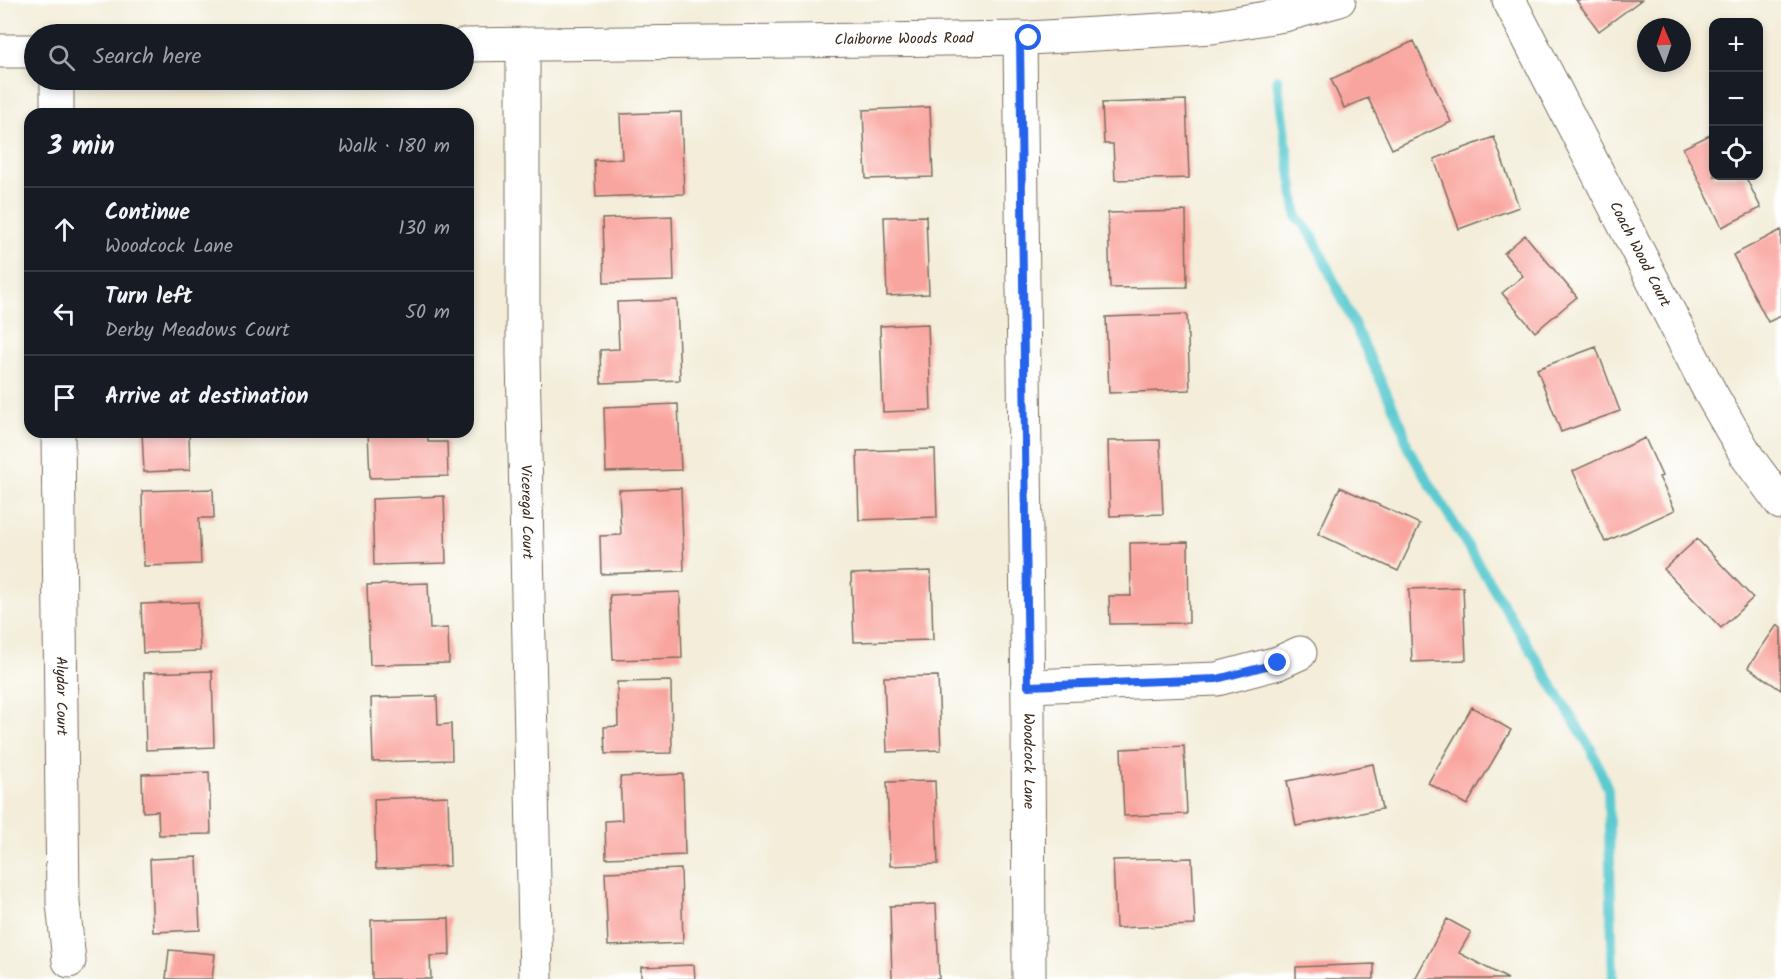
<!DOCTYPE html>
<meta charset="utf-8">
<style>
:root{--surface:#171b24;--page:#20242c;--text:#f1f3f6;--muted:#9ea1a6;--line:#363941}
body{margin:0;font-family:Kalam,sans-serif;background:var(--page);color:var(--text)}
.controls{position:absolute;right:18px;top:18px;display:grid;overflow:hidden;border-radius:12px;box-shadow:0 3px 9px #0003}
.controls button{width:54px;height:54px;display:grid;place-items:center;padding:0;border:0;border-bottom:2px solid var(--line);background:var(--surface);color:var(--text);font:30px sans-serif}
.compass{position:absolute;left:1637px;top:18px;width:54px;height:54px;border-radius:50%;background:var(--surface);box-shadow:0 3px 9px #0003;rotate:358deg}
.stop{position:absolute;width:18px;height:18px;margin:-14px;border:4px solid #2563eb;border-radius:50%;background:#fff}
.stop.end{background:#2563eb;border-color:#fff;box-shadow:0 2px 6px #0008}
.list{margin:0;padding:0;list-style:none}
h2{display:flex;justify-content:space-between;align-items:center;height:78px;margin:0;padding:0 24px;font-size:26px}
h2 small{font-size:20px;font-weight:400;color:var(--muted)}
.list li{display:grid;grid-template-columns:39px 1fr auto;gap:18px;align-items:center;box-sizing:border-box;height:84px;padding:0 24px;border-top:2px solid var(--line)}
.list b{display:block;font-size:22px;white-space:nowrap}
.list p{margin:0;font-size:20px;white-space:nowrap;color:var(--muted)}
.list em{font-size:20px;font-style:normal;color:var(--muted)}
.icon{flex:none;width:33px;height:33px;fill:none;stroke:currentColor;stroke-width:2;stroke-linecap:round;stroke-linejoin:round}
.map{position:relative;flex:none;width:1781px;height:979px;overflow:hidden}
.search{position:absolute;background:var(--surface);box-shadow:0 3px 9px #0003;left:24px;top:24px;width:450px;height:66px;display:flex;align-items:center;gap:15px;box-sizing:border-box;padding:0 21px;border-radius:33px;color:var(--muted);font-size:22px}
.panel{position:absolute;background:var(--surface);box-shadow:0 3px 9px #0003;left:24px;top:108px;width:450px;height:330px;border-radius:18px}
.map>svg:first-child{display:block}
.lines{fill:none;stroke-linecap:round;stroke-linejoin:round}
.stream{stroke:#5ccad0;stroke-width:10}
.building{fill:#f9a59f}
.minor-casing{stroke:#7b6e5f;stroke-width:35}
.minor{stroke:#fff;stroke-width:33}
.route{stroke:#2563eb;stroke-width:8}
.labels{text-anchor:middle;dominant-baseline:central;stroke-width:6;stroke-linejoin:round;paint-order:stroke}
.street-label{font-size:15px;fill:#3b2a1e;stroke:#fff}
</style>
<div class="map">
<svg width="1781" height="979" viewBox="0 0 1781 979">
<rect width="100%" height="100%" fill="#fff"/>
<filter id="ink" filterUnits="userSpaceOnUse"><feTurbulence type="fractalNoise" baseFrequency=".0167" numOctaves="2"/><feDisplacementMap in="SourceGraphic" scale="12" xChannelSelector="R" yChannelSelector="G"/><feConvolveMatrix kernelMatrix="1 2 1 2 8 2 1 2 1" color-interpolation-filters="sRGB"/></filter>
<filter id="wash" filterUnits="userSpaceOnUse"><feTurbulence type="fractalNoise" baseFrequency=".008" numOctaves="4" result="noise"/><feDisplacementMap in="SourceGraphic" scale="24" xChannelSelector="R" yChannelSelector="G"/><feGaussianBlur stdDeviation="1.35" result="paint"/><feColorMatrix in="noise" values="0 0 0 0 0 0 0 0 0 0 0 0 0 0 0 0 0 1.4 0 .05"/><feComposite in="paint" operator="in"/></filter>
<g filter="url(#wash)">
<rect width="100%" height="100%" fill="#f3edd9"/>
<g class="lines">
<path class="stream" d="M1277,79l20,138 16,20 89,189 6,22 183,301 17,40 5,190"/>
</g>
<g id="blocks">
<path class="building" d="M1576,0h65l-42,31z
M1414,41l37,81 -59,27 -24,-51 -24,10 -13,-29z
M1186,100l3,78 -74,2 -2,-36h-9l-2,-41z
M930,107l3,70 -67,2 -3,-69z
M681,112l3,82 -88,3 -2,-37 28,-1 -2,-45z
M1714,133v43h31l16,32 -39,19 -39,-79z
M1494,137l25,70 -60,22 -25,-70z
M1186,211l1,76 -77,1 -2,-75z
M672,216l2,65 -70,2 -2,-64z
M926,216l3,78 -42,2 -3,-79z
M1781,230v86l-13,6 -35,-67z
M1525,235l52,62 -42,35 -33,-39 21,-17 -19,-23z
M677,300l3,80 -79,3 -1,-33 19,-1 -2,-47z
M1187,314l3,76 -81,3 -3,-76z
M928,324l3,86 -48,2 -3,-86z
M1596,347l24,64 -59,21 -24,-63z
M678,404l3,66 -75,2 -2,-65z
M142,432h47l1,38 -46,2z
M368,432h60v10h19l1,34 -78,2z
M1645,438l17,38 -3,1 16,33 -70,32 -32,-71z
M1160,440l3,74 -53,2 -2,-75z
M935,449l2,68 -78,3 -2,-69z
M1340,487l80,37 -22,47 -80,-37z
M681,488l3,83 -83,3 -1,-38 21,-1 -2,-45z
M213,489l1,29h-15l2,46 -57,2 -2,-75z
M444,496l2,67 -72,2 -2,-66z
M1697,539l56,59 -32,30 -57,-59z
M1188,542l1,81 -79,1 -1,-28h22l-1,-53z
M931,571l2,69 -79,2 -3,-68z
M428,583l2,46 18,-1 1,35 -79,2 -3,-80z
M1463,587l3,73 -54,2 -3,-73z
M680,592l2,66 -69,2 -3,-65z
M198,602l2,49 -57,2 -2,-49z
M1777,625l4,3v62l-33,-23z
M212,671l2,76 -68,3 -2,-77z
M938,676l3,74 -54,2 -3,-75z
M671,681l1,72 -67,1 -1,-27 14,-1 -1,-44z
M437,696l1,29 13,-1 1,36 -79,2 -2,-64z
M1472,707l39,23 -44,75 -39,-22z
M1184,746l3,68 -63,2 -3,-67z
M1373,764l9,45 -86,17 -9,-45z
M209,772l2,62 -52,1 -1,-24 -15,1 -1,-38z
M683,774l2,81 -79,3 -1,-37 17,-1 -2,-43z
M935,781l3,83 -48,2 -3,-84z
M448,796l2,70 -74,3 -2,-70z
M197,857l3,73 -47,2 -3,-73z
M1192,858l3,67 -79,3 -3,-68z
M681,869l2,74 -75,3 -3,-74z
M936,904l3,75h-47l-2,-73z
M449,918l1,37 -20,1 1,23h-59l-1,-59z
M1447,919l24,13 -12,21 49,26h-93z
M169,950l46,4 -3,25h-46z
M1374,964v15h-78v-12z
M694,965l1,14h-54v-12z"/>
</g>
</g>
<g filter="url(#ink)">
<use href="#blocks" fill-opacity="0" stroke="#7b6e5f" stroke-width="1.5"/>
<g class="lines">
<defs>
<g id="minor">
<path id="s1" d="M1509,0l201,392 38,66 33,45"/>
<path id="s2" d="M1020,38l8,669 1,272"/>
<path id="s3" d="M523,44v312l13,623"/>
<path id="s4" d="M464,45l565,-7 183,-11 72,-12 55,-15"/>
<path d="M0,51h34"/>
<path d="M57,114v-34"/>
<path id="s5" d="M58,432l5,471 6,58"/>
<path d="M1028,686l189,-7 61,-16 22,-10"/>
</g>
</defs>
<use href="#minor" class="minor-casing"/>
<use href="#minor" class="minor"/>
</g>
</g>
<g class="lines" filter="url(#ink)">
<path class="route" d="M1029,38h-9l8,648 189,-7 61,-16"/>
</g>
<g class="labels">
<g class="street-label">
<text stroke="none"><textPath href="#s4" startOffset="440">Claiborne Woods Road</textPath></text>
<text stroke="none"><textPath href="#s1" startOffset="286">Coach Wood Court</textPath></text>
<text stroke="none"><textPath href="#s3" startOffset="468">Viceregal Court</textPath></text>
<text stroke="none"><textPath href="#s5" startOffset="264">Alydar Court</textPath></text>
<text stroke="none"><textPath href="#s2" startOffset="723">Woodcock Lane</textPath></text>
</g>
</g>
</svg>
<div class="controls">
<button>+</button>
<button>−</button>
<button><svg class="icon" aria-label="locate" viewBox="0 0 24 24"><circle cx="12" cy="12" r="6"/><path d="M12 2v4M12 18v4M2 12h4M18 12h4"/></svg></button>
</div>
<svg class="compass" viewBox="-18 -18 36 36"><path d="M0-13l5 13h-10z" fill="#e53935"/><path d="M0 13l5-13h-10z" fill="#9ea1a6"/></svg>
<div class="stop" style="left:1029px;top:38px"></div>
<div class="stop end" style="left:1278px;top:663px"></div>
<div class="search"><svg class="icon" aria-label="search" viewBox="0 0 24 24"><circle cx="10" cy="10" r="6"/><path d="M15 15l6 6"/></svg>Search here</div>
<section class="panel">
<h2>3 min<small>Walk · 180 m</small></h2>
<ul class="list">
<li><svg class="icon" aria-label="ahead" viewBox="0 0 24 24"><path d="M12 20V5M6 11l6-6 6 6"/></svg><div><b>Continue</b><p>Woodcock Lane</p></div><em>130 m</em></li>
<li><svg class="icon" aria-label="left" viewBox="0 0 24 24"><path d="M17 20v-9H6M10 6l-5 5 5 5"/></svg><div><b>Turn left</b><p>Derby Meadows Court</p></div><em>50 m</em></li>
<li><svg class="icon" aria-label="arrive" viewBox="0 0 24 24"><path d="M6 21V4h12l-3 4 3 4H6"/></svg><div><b>Arrive at destination</b></div></li>
</ul>
</section>
</div>
